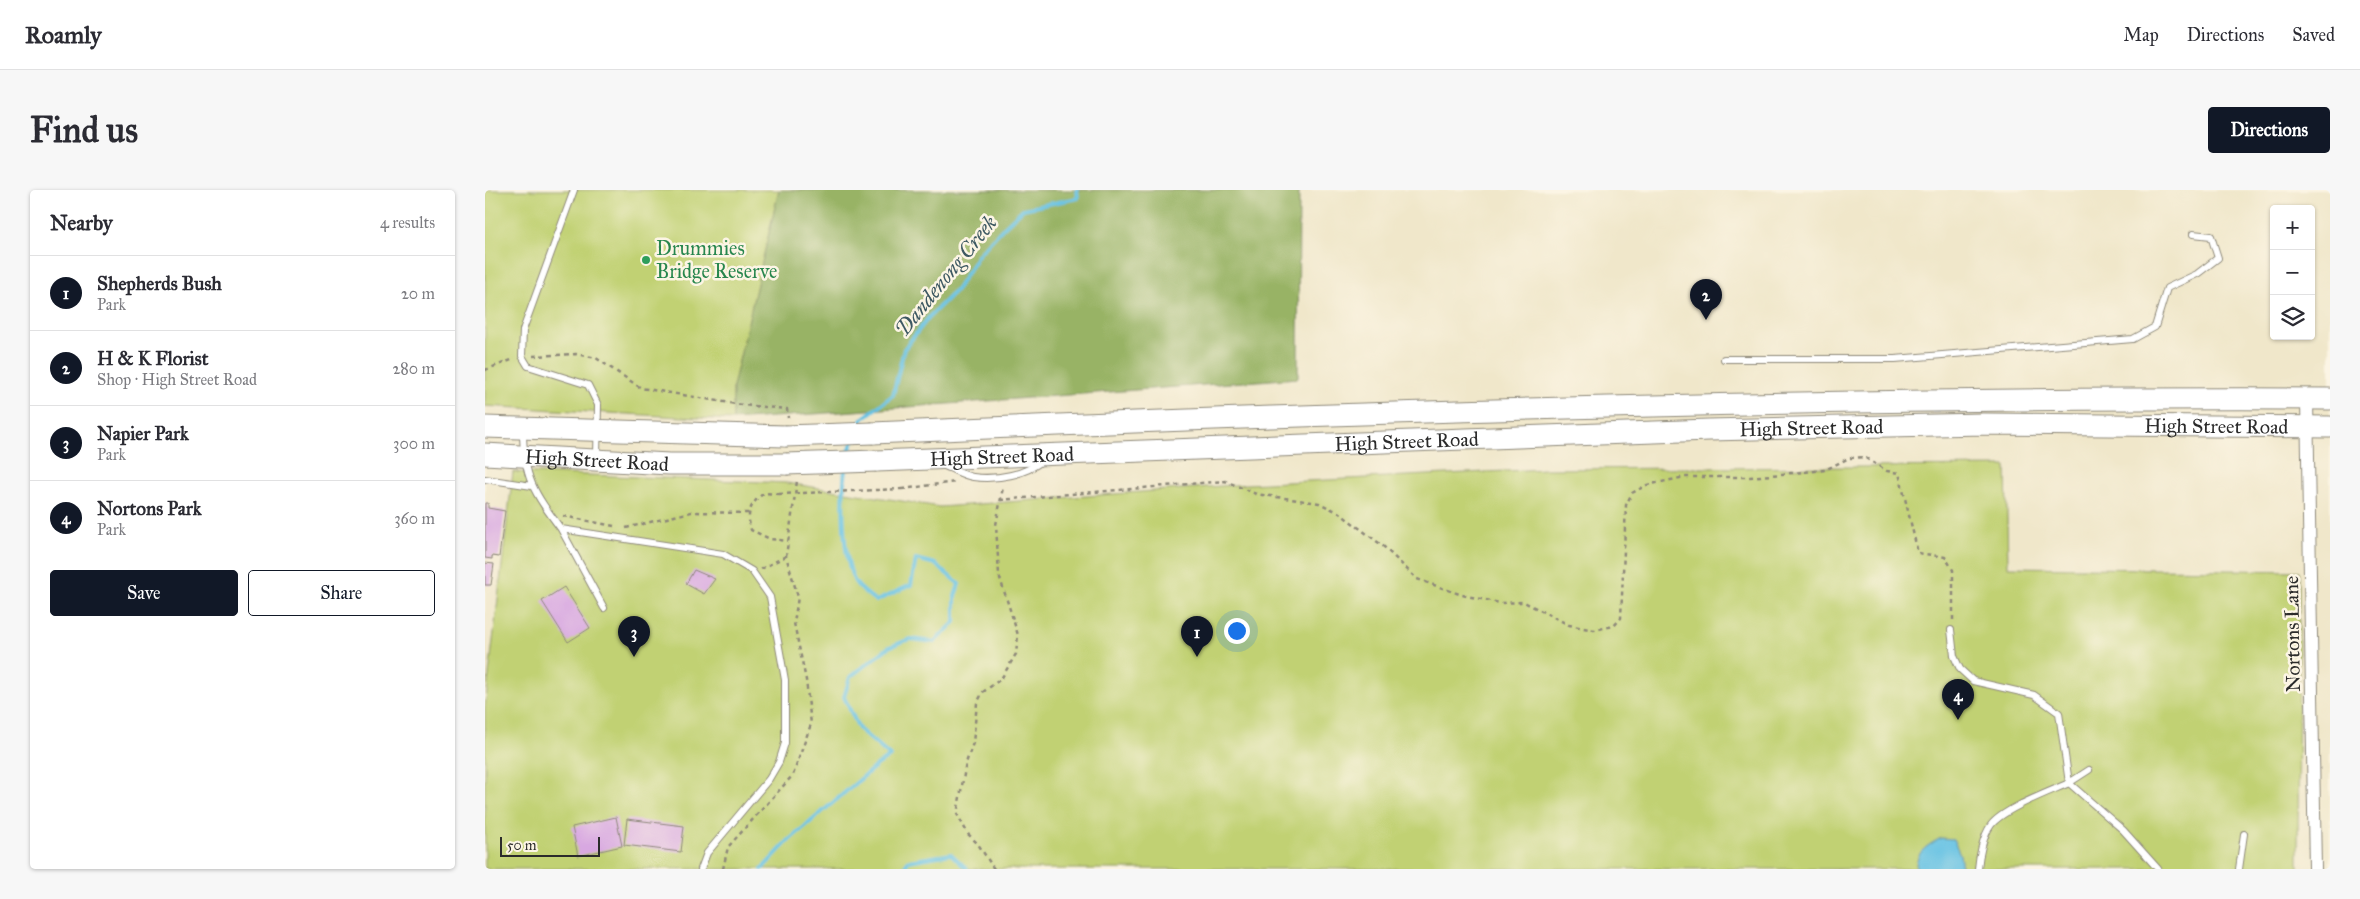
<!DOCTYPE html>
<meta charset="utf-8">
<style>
:root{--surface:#fff;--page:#f7f7f7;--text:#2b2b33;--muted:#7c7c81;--line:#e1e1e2;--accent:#111827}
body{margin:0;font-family:"IM FELL Great Primer",serif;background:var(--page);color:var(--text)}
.controls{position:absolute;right:15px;top:15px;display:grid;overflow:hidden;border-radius:5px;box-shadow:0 1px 4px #0004}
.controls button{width:45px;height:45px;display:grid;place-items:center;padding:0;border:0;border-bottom:1px solid var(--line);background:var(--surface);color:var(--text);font:25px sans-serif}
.scale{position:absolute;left:15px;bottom:12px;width:100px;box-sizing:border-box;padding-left:5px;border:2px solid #2b2b2b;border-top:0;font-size:14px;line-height:18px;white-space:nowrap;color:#2b2b2b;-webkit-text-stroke:4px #fcf5e5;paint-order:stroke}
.you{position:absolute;left:751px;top:440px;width:18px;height:18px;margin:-12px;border:4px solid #fff;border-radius:50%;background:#1a73e8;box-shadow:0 0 0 8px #1a73e833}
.badge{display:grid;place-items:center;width:32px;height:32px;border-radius:50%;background:var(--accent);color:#fff;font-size:16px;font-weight:700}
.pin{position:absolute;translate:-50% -41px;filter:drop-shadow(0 1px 2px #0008)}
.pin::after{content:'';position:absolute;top:26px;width:18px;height:15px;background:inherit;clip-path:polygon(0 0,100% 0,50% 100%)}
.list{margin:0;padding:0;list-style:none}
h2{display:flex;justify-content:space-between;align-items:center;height:65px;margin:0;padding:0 20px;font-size:21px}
h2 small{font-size:16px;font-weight:400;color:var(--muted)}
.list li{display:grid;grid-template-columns:32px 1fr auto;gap:15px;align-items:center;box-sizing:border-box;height:75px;padding:0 20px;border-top:1px solid var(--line)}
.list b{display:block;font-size:19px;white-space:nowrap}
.list p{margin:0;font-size:16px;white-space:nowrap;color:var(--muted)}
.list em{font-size:16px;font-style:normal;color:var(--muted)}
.actions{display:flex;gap:10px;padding:15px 20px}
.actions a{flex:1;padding:11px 0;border:1px solid var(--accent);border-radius:5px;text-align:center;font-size:18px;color:var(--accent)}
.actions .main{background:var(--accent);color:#fff}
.icon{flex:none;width:28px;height:28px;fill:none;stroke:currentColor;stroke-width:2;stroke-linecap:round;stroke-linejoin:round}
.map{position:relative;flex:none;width:1845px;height:679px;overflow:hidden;border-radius:5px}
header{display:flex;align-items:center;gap:30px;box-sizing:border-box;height:70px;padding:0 25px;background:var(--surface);border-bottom:1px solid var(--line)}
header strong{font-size:24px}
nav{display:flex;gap:28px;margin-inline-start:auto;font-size:18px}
.intro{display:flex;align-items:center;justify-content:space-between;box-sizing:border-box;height:120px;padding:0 30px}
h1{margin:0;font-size:35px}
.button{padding:12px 22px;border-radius:5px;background:var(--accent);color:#fff;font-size:18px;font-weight:700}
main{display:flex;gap:30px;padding:0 30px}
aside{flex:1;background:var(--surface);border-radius:5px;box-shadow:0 1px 4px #0004}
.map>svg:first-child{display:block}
.green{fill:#c1d173;stroke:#767e4f}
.forest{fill:#98b365;stroke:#626f48}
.water{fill:#66c2e4;stroke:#487688}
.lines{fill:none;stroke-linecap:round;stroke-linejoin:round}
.stream{stroke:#66c2e4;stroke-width:4}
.building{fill:#d8a8e1}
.lane-casing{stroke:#8e897a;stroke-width:8}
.street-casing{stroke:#8e897a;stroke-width:14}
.primary-casing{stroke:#8e897a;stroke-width:23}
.path{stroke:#8e897a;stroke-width:2.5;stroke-dasharray:4 4;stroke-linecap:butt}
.lane{stroke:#fff;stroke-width:6}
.street{stroke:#fff;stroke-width:12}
.primary{stroke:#fff;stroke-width:21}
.primary-bridge-casing{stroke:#8e897a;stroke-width:23;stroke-linecap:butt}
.path-bridge{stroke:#8e897a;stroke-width:2.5;stroke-dasharray:4 4;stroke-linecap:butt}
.primary-bridge{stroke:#fff;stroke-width:21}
.leisure-dot{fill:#2e9e5b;stroke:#fcf5e5;stroke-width:2}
.labels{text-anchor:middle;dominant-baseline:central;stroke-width:5;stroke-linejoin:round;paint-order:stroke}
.leisure-label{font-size:20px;fill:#27864d;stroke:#fcf5e5;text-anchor:start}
.street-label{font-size:20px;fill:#2b2b2b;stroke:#fcf5e5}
.water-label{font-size:21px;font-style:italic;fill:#3d5862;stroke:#fcf5e5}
</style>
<header>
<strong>Roamly</strong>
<nav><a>Map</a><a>Directions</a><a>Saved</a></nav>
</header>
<div class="intro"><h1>Find us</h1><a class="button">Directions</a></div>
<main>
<aside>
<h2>Nearby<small>4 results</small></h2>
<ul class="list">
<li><span class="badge">1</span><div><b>Shepherds Bush</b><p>Park</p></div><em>20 m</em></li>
<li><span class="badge">2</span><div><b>H &amp; K Florist</b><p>Shop · High Street Road</p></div><em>280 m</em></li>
<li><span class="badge">3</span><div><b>Napier Park</b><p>Park</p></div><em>300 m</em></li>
<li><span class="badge">4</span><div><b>Nortons Park</b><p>Park</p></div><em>360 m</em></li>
</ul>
<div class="actions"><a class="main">Save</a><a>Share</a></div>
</aside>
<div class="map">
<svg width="1845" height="679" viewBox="0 0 1845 679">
<rect width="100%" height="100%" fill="#fcf5e5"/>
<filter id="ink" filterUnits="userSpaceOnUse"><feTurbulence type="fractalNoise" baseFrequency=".02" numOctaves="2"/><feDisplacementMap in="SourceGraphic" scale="10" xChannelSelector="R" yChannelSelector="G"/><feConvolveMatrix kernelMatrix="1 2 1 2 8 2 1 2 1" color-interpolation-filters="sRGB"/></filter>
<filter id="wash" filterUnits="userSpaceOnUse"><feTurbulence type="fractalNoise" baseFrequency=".0096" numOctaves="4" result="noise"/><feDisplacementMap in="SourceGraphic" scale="20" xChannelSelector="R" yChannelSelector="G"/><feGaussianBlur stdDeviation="1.12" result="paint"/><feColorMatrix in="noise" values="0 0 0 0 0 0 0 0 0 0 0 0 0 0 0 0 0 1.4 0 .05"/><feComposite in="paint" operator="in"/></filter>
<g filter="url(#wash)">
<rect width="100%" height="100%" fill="#f0e7ca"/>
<path class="green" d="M0,0h294l-46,197v33l-248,-14z
M1521,276l2,101 291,4 -1,298h-1813v-161l28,-236 274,11 153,24 308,-23 298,-15z"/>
<path class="forest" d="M294,0h520l-1,188 -565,42v-33z"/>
<path class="water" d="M1456,648l12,1 7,15 2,15h-46c-1,-17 12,-24 25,-31z"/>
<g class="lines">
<path class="stream" d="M374,237l3,-8 31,-24 11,-46 25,-32 28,-28 21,-34 27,-29 18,-17 55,-11 -1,-8
M363,265l5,-15
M277,679l26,-28 89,-76 13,-9 -31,-27 -15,-32 6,-20 39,-30 21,-8 24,3 21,-20v-26l4,-12 -24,-20 -19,-5 -5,26 -35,16c-7,-6 -19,-13 -22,-21 -12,-26 -12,-82 -9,-111
M419,679l4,-8 43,-7 16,15"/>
</g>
<g id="blocks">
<path class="building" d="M0,313h3v5l17,3 -6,46 -7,-1v3l-7,-1z
M0,373l9,1 -3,21h-6z
M209,380l21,9 -11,15 -18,-10z
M79,397l26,41 -22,14 -26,-41z
M131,627l6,29 -44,10 -6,-29z
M142,629l57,7 -3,26 -57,-7z"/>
</g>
</g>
<g filter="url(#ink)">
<use href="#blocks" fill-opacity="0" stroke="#8e897a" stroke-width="1"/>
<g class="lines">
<defs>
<path id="lane" d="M89,0l-51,140 -1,26 6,10 60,19 10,20 -1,53
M1239,169h171l238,-20 22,-12 12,-39 30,-14 21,-16 -7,-22 -18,-2
M38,240c0,47 11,63 38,99l162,25 29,17 18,26 15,83v63l-6,19 -10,17 -62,74 -6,16
M459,276c9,3 20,10 29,11 23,3 53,-2 70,-17
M0,289l47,7
M76,339l43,79
M1466,440l3,26 6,13 13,12 61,14 25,18 10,70 20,-13
M1493,679c1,-13 5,-33 13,-44 12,-16 58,-33 78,-42l54,47 35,39
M1754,679l5,-35"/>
<path id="street" d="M1822,209l8,470"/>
<g id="primary">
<path d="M0,237l300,9"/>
<path d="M388,243c485,-22 971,-36 1457,-34"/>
<path id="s1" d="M0,264l184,10h117"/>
<path id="s2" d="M391,271l833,-31 274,-6 347,3"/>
</g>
</defs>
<use href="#lane" class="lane-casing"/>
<use href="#street" class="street-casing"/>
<use href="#primary" class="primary-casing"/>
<path class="path" d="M48,166l43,-2 20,4 45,30 101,17 45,4 1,9
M0,180l29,-11
M417,299l53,-7
M294,304l-15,-1c-14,11 -18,20 -13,37l19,9 18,2
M515,310l225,-19 31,13 63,9 19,9 45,34 34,33 45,16 38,8 24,-1 45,23 25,5 20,-4 7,-8 5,-113 6,-12 15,-8 38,-8h65l75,-7 24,-12 15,-1 23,14 12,2 19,80 27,4 8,13v51
M78,326l51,10
M141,338l65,-16 58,1
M276,379l25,-13
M238,679l5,-22 65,-72 18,-51 -5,-44 -12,-57 4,-26 -12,-41 11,-75
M509,679l-16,-25 -10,-10 -11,-20 9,-51 7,-20 4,-40 6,-11 18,-13 15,-25 2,-19 -19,-60 -3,-50 7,-38"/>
<use href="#lane" class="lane"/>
<use href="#street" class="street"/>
<use href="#primary" class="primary"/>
<defs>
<path id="primary-bridge" d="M300,246l88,-3
M301,274l90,-3"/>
</defs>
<use href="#primary-bridge" class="primary-bridge-casing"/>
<path class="path-bridge" d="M294,304l123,-5"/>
<use href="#primary-bridge" class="primary-bridge"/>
</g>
</g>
<circle class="leisure-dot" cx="161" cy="70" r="5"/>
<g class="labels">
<g class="leisure-label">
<text x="171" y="58">Drummies<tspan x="171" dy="23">Bridge Reserve</tspan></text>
</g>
<g class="street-label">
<text stroke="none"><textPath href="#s2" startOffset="1341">High Street Road</textPath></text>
<text stroke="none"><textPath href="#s2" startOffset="936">High Street Road</textPath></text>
<text stroke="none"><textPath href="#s2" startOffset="531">High Street Road</textPath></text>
<text stroke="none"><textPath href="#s2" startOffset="126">High Street Road</textPath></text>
<text stroke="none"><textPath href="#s1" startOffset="112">High Street Road</textPath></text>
<text transform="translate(1807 444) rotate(-91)">Nortons Lane</text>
</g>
<g class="water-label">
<text transform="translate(461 86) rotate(-51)">Dandenong Creek</text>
</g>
</g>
</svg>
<div class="controls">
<button>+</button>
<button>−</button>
<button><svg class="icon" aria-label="layers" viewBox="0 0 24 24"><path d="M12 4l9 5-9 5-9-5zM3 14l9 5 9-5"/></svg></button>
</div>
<div class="scale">50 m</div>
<div class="you"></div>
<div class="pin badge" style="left:712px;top:467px">1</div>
<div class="pin badge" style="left:1221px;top:130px">2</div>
<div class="pin badge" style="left:149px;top:467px">3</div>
<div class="pin badge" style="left:1473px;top:530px">4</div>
</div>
</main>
